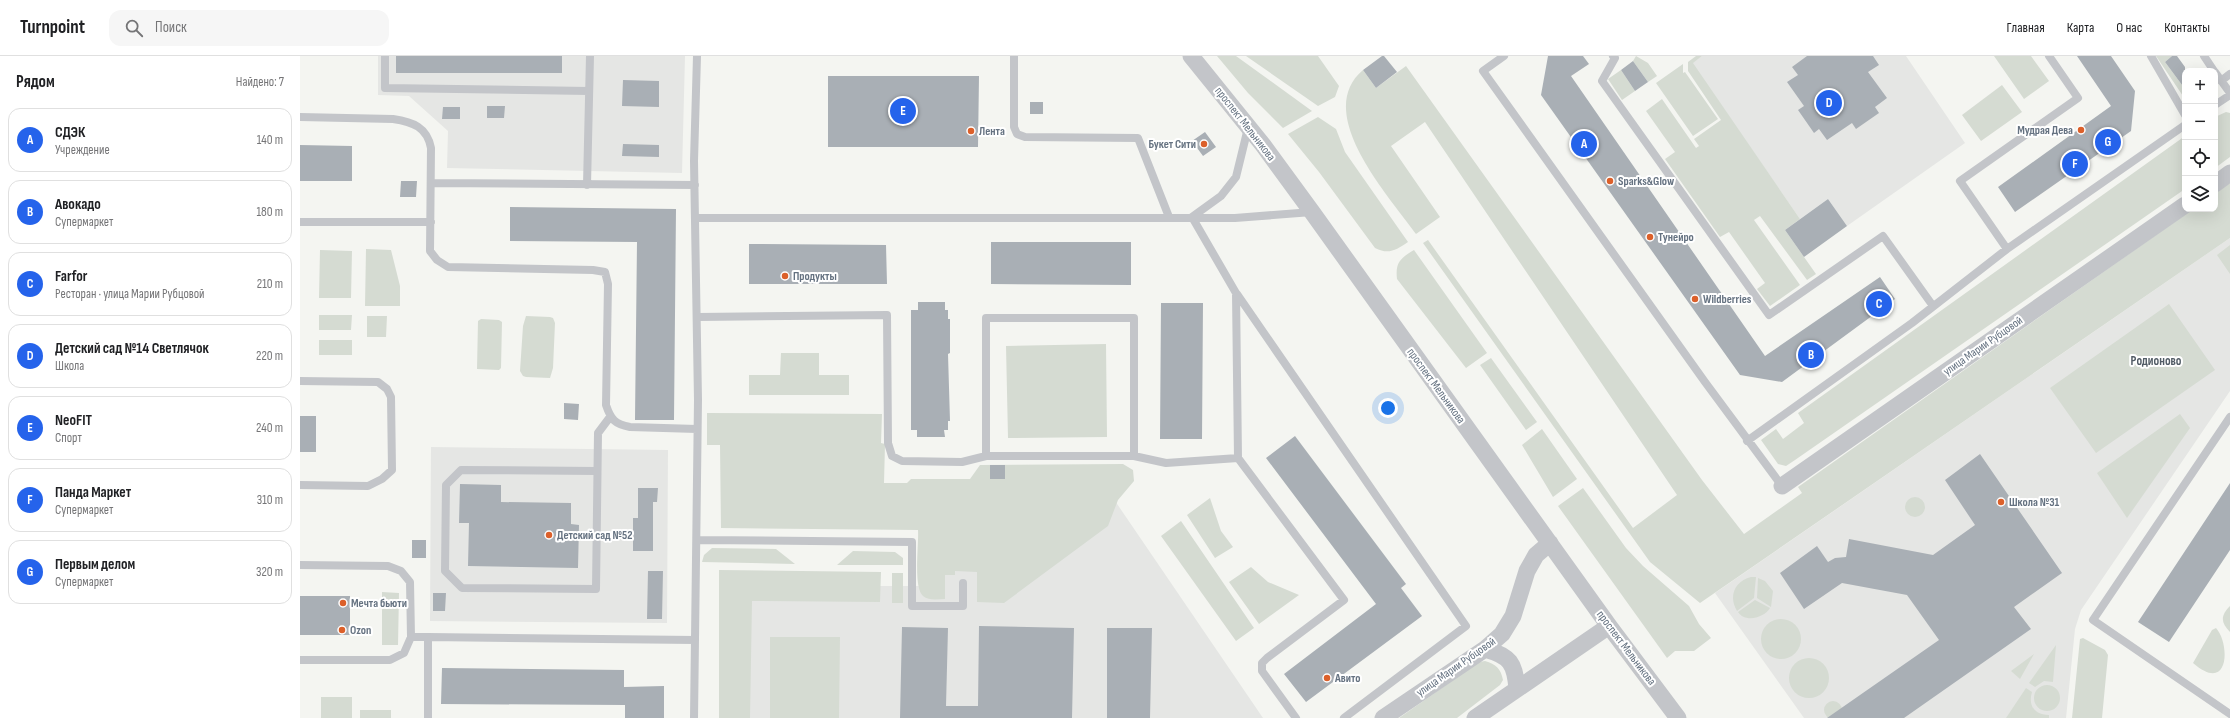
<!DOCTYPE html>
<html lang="ru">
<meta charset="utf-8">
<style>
:root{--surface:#fff;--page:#f6f6f6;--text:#202124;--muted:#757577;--line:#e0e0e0;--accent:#2563eb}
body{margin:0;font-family:"Sofia Sans Condensed",sans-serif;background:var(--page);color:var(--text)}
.controls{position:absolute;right:12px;top:12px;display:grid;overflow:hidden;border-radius:8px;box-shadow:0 4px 16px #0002}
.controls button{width:36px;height:36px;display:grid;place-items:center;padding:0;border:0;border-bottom:1px solid var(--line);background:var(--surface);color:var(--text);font:20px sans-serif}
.you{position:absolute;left:1088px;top:352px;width:14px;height:14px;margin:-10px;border:3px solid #fff;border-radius:50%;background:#1a73e8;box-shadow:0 0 0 6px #1a73e833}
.badge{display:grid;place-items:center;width:26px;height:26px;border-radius:50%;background:var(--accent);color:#fff;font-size:13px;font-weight:700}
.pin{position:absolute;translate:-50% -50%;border:2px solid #fff;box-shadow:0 1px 4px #0006}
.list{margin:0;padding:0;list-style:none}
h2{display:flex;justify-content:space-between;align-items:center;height:52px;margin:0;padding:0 16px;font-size:17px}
h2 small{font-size:13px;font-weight:400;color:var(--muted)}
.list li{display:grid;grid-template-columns:26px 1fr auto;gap:12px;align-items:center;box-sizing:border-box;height:64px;margin:0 8px 8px;padding:0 8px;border:1px solid var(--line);border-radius:12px}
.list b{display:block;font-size:15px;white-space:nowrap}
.list p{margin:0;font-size:13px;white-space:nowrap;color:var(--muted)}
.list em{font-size:13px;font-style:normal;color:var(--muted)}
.icon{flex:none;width:22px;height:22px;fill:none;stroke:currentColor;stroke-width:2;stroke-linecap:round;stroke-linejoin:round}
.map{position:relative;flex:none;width:1930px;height:662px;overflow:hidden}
header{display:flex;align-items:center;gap:24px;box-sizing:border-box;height:56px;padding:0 20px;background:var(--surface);border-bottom:1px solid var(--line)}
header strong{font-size:19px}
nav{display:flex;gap:22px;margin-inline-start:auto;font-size:14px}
.search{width:280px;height:36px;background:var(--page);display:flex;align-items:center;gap:10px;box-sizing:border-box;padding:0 14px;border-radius:12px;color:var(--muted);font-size:15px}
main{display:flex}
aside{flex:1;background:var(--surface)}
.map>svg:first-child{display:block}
.built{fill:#e5e6e4}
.green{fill:#d5dbd2}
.building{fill:#a9afb5}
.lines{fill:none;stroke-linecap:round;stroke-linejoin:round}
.service{stroke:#c3c5c9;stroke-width:8}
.minor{stroke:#c3c5c9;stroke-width:17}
.poi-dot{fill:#dc602a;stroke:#fff;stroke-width:1.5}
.labels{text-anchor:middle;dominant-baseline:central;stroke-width:4;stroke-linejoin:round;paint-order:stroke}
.street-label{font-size:12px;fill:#657281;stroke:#fff}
.poi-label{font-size:12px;font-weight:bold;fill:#657281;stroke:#fff;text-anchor:start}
.neighbourhood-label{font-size:13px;font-weight:bold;fill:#525c66;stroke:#fff}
</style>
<header>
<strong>Turnpoint</strong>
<div class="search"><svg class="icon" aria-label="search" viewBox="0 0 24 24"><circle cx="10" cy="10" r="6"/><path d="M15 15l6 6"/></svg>Поиск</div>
<nav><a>Главная</a><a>Карта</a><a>О нас</a><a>Контакты</a></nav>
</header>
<main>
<aside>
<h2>Рядом<small>Найдено: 7</small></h2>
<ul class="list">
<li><span class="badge">A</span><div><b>СДЭК</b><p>Учреждение</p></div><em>140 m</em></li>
<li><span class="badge">B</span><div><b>Авокадо</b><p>Супермаркет</p></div><em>180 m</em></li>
<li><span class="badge">C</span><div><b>Farfor</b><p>Ресторан · улица Марии Рубцовой</p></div><em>210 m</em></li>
<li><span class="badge">D</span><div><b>Детский сад №14 Светлячок</b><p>Школа</p></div><em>220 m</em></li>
<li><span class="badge">E</span><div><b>NeoFIT</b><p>Спорт</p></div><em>240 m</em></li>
<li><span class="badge">F</span><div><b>Панда Маркет</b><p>Супермаркет</p></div><em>310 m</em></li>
<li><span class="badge">G</span><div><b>Первым делом</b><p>Супермаркет</p></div><em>320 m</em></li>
</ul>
</aside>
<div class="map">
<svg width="1930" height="662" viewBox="0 0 1930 662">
<rect width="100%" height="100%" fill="#f4f5f1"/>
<path class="built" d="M78,0h307l-3,117 -235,-5 1,-37 -39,-35 -31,-1z
M1402,0h204l59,87 -118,83 -19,-27 -28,20 -108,-156z
M1930,182v153l-149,219 -6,19 -9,89h-262l-89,-125z
M131,391l237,3 -1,173 -237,-2z
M796,417l167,245h-544l1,-132h210v-9z"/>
<path class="green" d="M917,0h19l76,55 -29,17 -35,-35z
M946,0h72l21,30 -4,11 -17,9z
M1336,0l12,7 9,13 -9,6 -15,-21z
M1396,0h6l-9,7 107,156 -15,11 31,44 -9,6 -47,-64 -6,4 46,65 -30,21 -13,-17 8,-6 -36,-51 -9,5 -55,-78 10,-7 -29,-41 16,-12 34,49 3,-2 -5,-7 27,-19 -33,-49v-9z
M1694,0h37l18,25 -25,18z
M1856,0h16l-7,6 20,27v10z
M1383,8v9l2,-1 33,47 -25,17 -37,-53z
M1106,10l296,414 42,54 58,-41 -4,-6 395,-278h22v-16l15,-10v55l-530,365 -50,-41 -227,-319 5,-3 205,288 44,-33 -252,-373 -34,24 49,71 -24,17c-27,-38 -104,-121 -53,-164l13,18z
M1321,14l14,21 -13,9 -14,-21z
M1702,29l20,27 -41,29 -19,-26z
M1926,56l4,1v44l-15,11v-51z
M1018,61l18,12 9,23 63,90c-12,8 -19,13 -33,6l-56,-76 -31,-38z
M1885,80v53l-390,271 -9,6 -8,-2 -17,-24 15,-11 7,10 21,-16 -6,-10z
M1930,189v29l-13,-19z
M66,193l25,1 9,36v20h-35z
M20,194l32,1 -1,47h-32z
M1114,194l73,103 -21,15 -69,-89c-2,-17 4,-21 17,-29z
M1869,248l46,66 -119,83 -46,-65z
M19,259h33l-1,15h-32z
M67,260h20l-1,21h-19z
M226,260l24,1 3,1 2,5 -2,45 -3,10 -24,-1 -3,-1 -3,-5 3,-45z
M181,263l18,1 3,2 -1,46 -2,2 -22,-1 1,-48z
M19,284h33v15h-33z
M806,288l1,93 -99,1 -2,-92z
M481,297h38v22h30v20h-100v-20h31z
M1191,302l46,64 -11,8 -46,-65z
M407,357l175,1 -1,29 4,1 -1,39h23l4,-4h59l10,-14 143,-1 10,6 1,11 -16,19 -10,26 -104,77 -27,-1v-30l-22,-1v4h-10v24c-7,0 -16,2 -22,-3 -10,-9 -4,-51 -5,-66l-197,-2 -1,-83h-13z
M1880,358l10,14 -63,90 -30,-45z
M1242,373l35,50 -24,18 -31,-52z
M1283,432l43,60 17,18 46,40 10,18 12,14 -17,13h-19l-8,7 -109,-152z
M1605 451a10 10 0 1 1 20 0a10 10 0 1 1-20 0Z
M910,442l11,33 12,16 -18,11 -28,-43z
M881,465l73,107 -18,13 -75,-105z
M412,492l64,1 19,15 -93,-2 2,-7z
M553,495l42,1 8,6v7h-66z
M951,511l17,15 31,13 -40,29 -30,-42z
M419,514l162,2 -1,30 -128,-1 -2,117h-31z
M592,517h11v30h-11z
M1451,521h5l-2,21 -17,13c-9,-15 -2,-30 14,-34z
M1458,522l7,3 8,10 -2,16 -14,-9z
M82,536l17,1 -1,52h-16z
M1455,544l15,8c-6,10 -25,15 -32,4z
M1930,550v26c-9,-9 -10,-16 0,-26z
M1461 583a20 20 0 1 1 40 0a20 20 0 1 1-40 0Z
M1916,572c14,15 14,67 -23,35l19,-33z
M470,581h70l-1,81h-69z
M1783,582l22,12 3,5 -6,63h-30l8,-79z
M1756,589l-3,37 -9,-1 -9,6 -6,-4z
M1734,598l-14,25 -9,-8z
M1489 622a20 20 0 1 1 40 0a20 20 0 1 1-40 0Z
M1185,605c11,3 16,8 18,19l-3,5 -43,33h-58l80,-56z
M1734 642a13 13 0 1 1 26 0a13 13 0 1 1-26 0Z
M1726,632l6,4c-4,13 2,23 17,23v3h-43z
M21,641h31v21h-31z
M1524 654a9 9 0 1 1 18 0a9 9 0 1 1-18 0Z
M60,654h31v8h-31z"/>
<path class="building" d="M96,0h166v17h-166z
M1082,0h2l13,16 -21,16 -13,-18z
M1248,0h35l6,8 -18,12 194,280 115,-79 15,22 -113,83 -42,-7 -199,-280z
M1507,0h66l6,9 -11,7 19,26 -12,9 4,6 -23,16 -4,-6 -25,17 -8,-11 -5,4 -16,-23 6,-4 -17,-24 11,-7 -6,-8z
M1777,0h34l24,35 -4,40 -116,81 -17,-25 113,-81z
M1872,0h5l8,11v22l-20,-27z
M1333,5l15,21 -13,9 -14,-21z
M528,20h151l-1,71h-150z
M323,24l36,1v26l-37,-1z
M730,46h13v12h-13z
M187,50h18l-1,12h-17z
M143,51h17v12h-18z
M905,76l11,15 -13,9 -11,-15z
M323,88l36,1v12l-37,-1z
M0,89l52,1v35h-52z
M101,125h16l-1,16h-16z
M1528,143l19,27 -43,31 -19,-27z
M210,151l166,2 -2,211h-39l2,-178 -127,-1z
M691,186h140v43l-140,-1z
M449,188l137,1 1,39h-138z
M618,246h27v8h3v9h2v34l-2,1 2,67h-2v9h-4l1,7h-28v-7h-6v-120h7z
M861,247h42l-1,136h-42z
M264,347l15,1 -1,16 -14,-1z
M0,360h16v36h-16z
M995,380l111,148 -5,4 21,28 -116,86 -22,-28 92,-70 -110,-146z
M1680,398l82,119 -48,34 17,22 -127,89h-77l112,-78 -32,-45 -65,-12 -38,26 -24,-36 37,-27 11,16 7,-4 11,-1 3,-18 84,16 42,-30 -30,-45z
M690,409h15v14h-15z
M1930,427v67l-61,92 -31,-20z
M160,428l41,1v17l70,1v21l8,1 -1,43 -110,-2 1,-43h-10z
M338,432h20l-1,14h-4v49h-20v-33h5z
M112,484h14v18h-14z
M348,515h15l-1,48h-15z
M133,537h13l-1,18h-12z
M0,540h50v39h-50z
M679,570l95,2 -2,90h-172l2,-91 46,1 -2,78h32z
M807,572h45l-2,90h-43z
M142,612l182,2v17l40,-1v32h-39v-13l-184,-1z"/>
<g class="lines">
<path class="service" d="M85,0v32l204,3
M714,0v71l3,7 8,3 113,1 31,79
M1204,0l-21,15 222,311 77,104
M1313,0l2,2 -13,23 167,234 114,-79 50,70
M1851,0l34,59
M1904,0l10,15
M1915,16l15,21
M1921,25l9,-7
M1915,49l15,-10
M0,61l93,2c20,3 34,8 38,29l-1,103 7,9 11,7 145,3 12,2 3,12 -2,121c5,15 9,19 24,22l67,2
M948,72l-12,49 -15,19 -29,21 44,76 2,165 106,142 -77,58 -5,5v8l34,47
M131,127l264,2
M287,129l3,-129
M395,162h540l77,-6
M0,166h131
M1707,193l-47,-68 118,-83 -29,-42
M937,238l229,332 -122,92
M398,261l189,-2 1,128 4,13 10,5 60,1 24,-6h148l32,7 72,-5
M0,325l78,1 9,7 4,8 1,73 -10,9 -14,7 -68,-1
M1930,361l-137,203 137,94
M1447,385l165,-118 95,-74 178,-124
M686,400v-138h148v138
M297,415l-136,-1 -15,15 -1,86 17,17 134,1 2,-156 12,-16
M397,484l215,2v64h51v-23
M0,509l88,1 13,5 9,11 1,55 -7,16 -14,7h-90
M111,581h17v81
M128,581l267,3
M394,662l4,-318 -4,-239 3,-105"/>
<path class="minor" d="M891,0l72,89 49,67 297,414 69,92
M1915,128l15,-11
M1482,430l403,-281
M1185,593c25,7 30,14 32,40
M1083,662l102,-69 17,-15 11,-18 14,-45 9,-16 14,-12
M1175,662l134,-92"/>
</g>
<g class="poi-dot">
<circle cx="1781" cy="74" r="4"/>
<circle cx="671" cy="75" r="4"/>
<circle cx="904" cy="88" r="4"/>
<circle cx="1310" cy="125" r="4"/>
<circle cx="1350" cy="181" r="4"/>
<circle cx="485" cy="220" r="4"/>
<circle cx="1395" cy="243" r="4"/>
<circle cx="1701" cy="446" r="4"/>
<circle cx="249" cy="479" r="4"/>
<circle cx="43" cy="547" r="4"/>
<circle cx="42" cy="574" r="4"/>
<circle cx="1027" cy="622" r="4"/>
</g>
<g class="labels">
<g class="street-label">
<text transform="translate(945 68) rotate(52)">проспект Мельникова</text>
<text transform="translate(1683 290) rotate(-35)">улица Марии Рубцовой</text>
<text transform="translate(1136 330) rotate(54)">проспект Мельникова</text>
<text transform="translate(1326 592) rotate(53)">проспект Мельникова</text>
<text transform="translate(1156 611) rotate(-35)">улица Марии Рубцовой</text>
</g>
<g class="poi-label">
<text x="1773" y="74" text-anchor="end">Мудрая Дева</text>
<text x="679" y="75">Лента</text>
<text x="896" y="88" text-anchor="end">Букет Сити</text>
<text x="1318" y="125">Sparks&amp;Glow</text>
<text x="1358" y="181">Тунейро</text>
<text x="493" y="220">Продукты</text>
<text x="1403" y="243">Wildberries</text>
<text x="1709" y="446">Школа №31</text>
<text x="257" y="479">Детский сад №52</text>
<text x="51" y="547">Мечта бьюти</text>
<text x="50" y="574">Ozon</text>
<text x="1035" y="622">Авито</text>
</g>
<g class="neighbourhood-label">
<text x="1856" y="305">Родионово</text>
</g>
</g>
</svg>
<div class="controls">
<button>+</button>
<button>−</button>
<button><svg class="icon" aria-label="locate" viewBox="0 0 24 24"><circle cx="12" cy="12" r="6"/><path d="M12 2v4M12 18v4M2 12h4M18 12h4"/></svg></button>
<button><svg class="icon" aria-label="layers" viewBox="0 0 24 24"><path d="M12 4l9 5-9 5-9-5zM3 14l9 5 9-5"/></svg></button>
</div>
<div class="you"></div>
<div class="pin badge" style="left:1284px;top:88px">A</div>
<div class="pin badge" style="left:1511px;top:299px">B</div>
<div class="pin badge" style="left:1579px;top:248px">C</div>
<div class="pin badge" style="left:1529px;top:47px">D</div>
<div class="pin badge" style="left:603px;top:55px">E</div>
<div class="pin badge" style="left:1775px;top:108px">F</div>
<div class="pin badge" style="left:1808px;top:86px">G</div>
</div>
</main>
